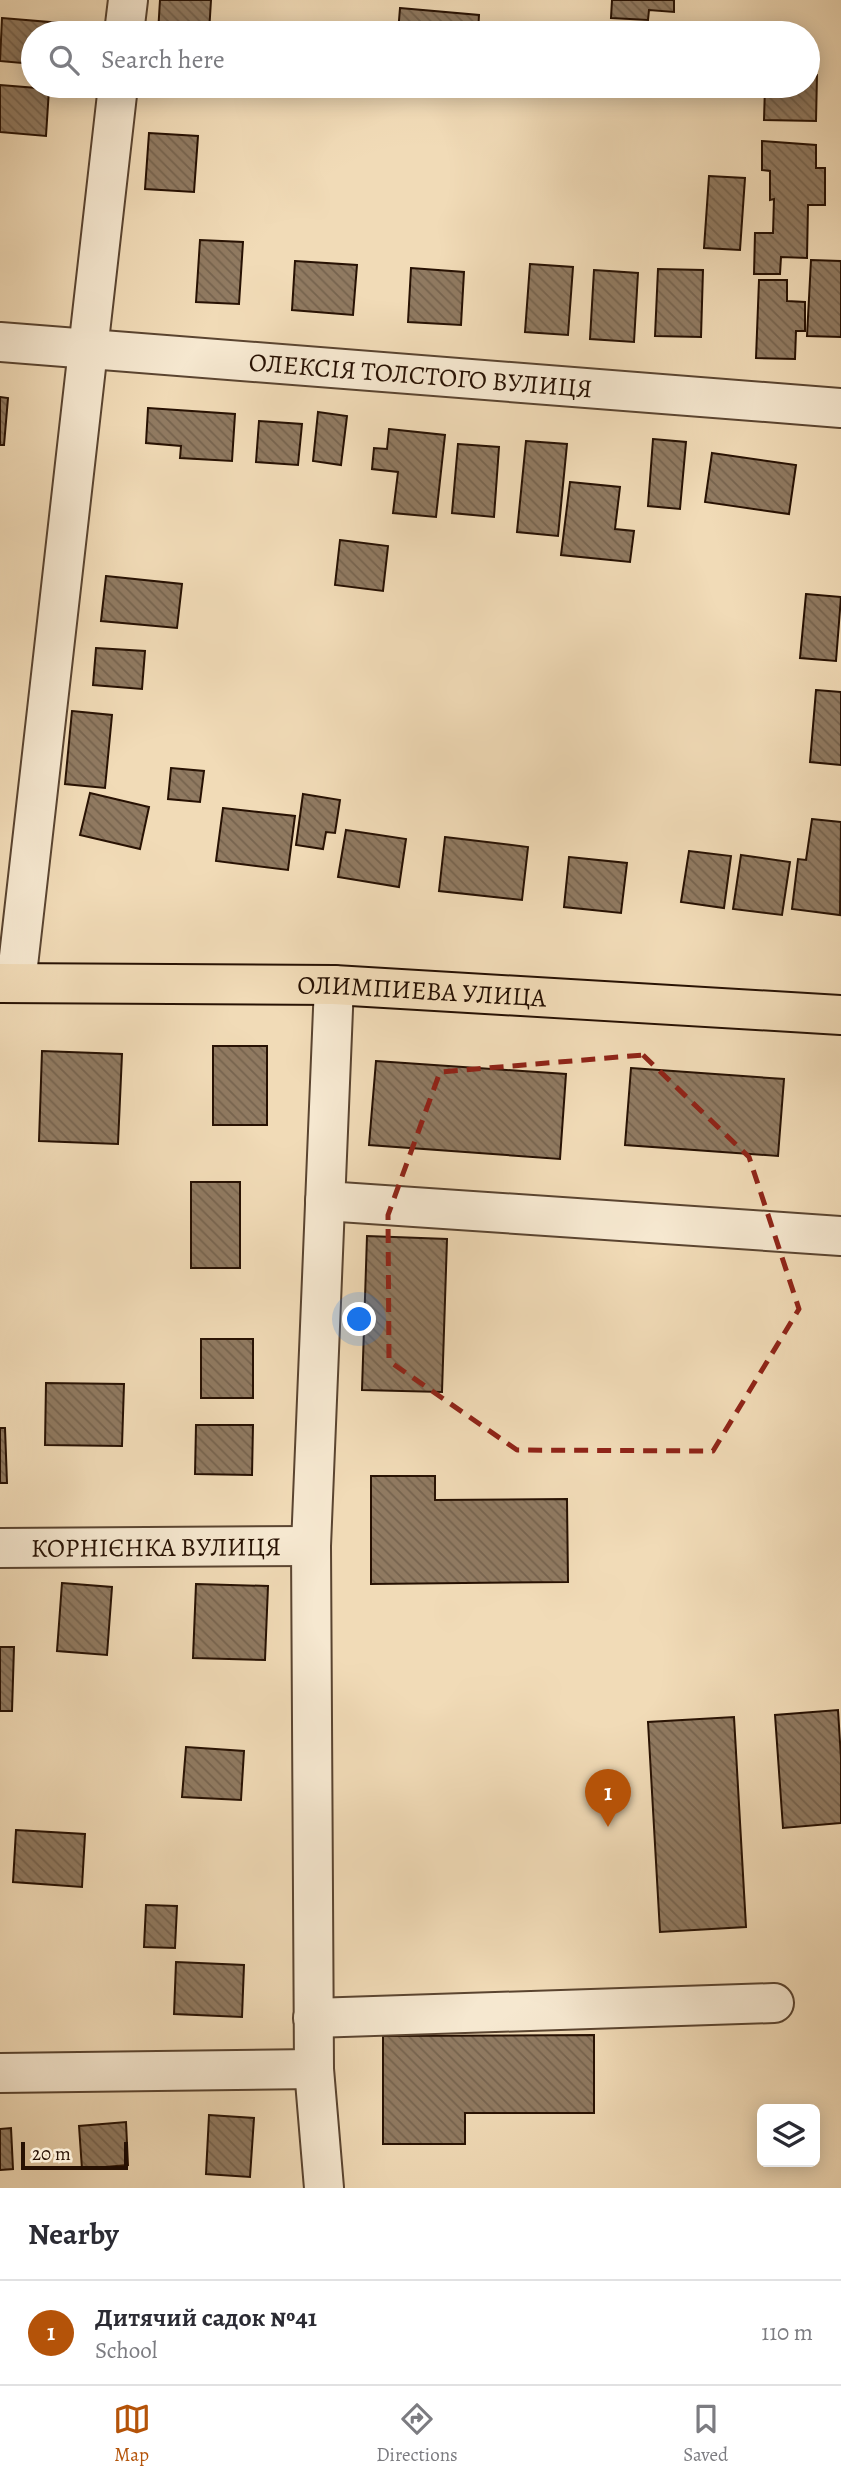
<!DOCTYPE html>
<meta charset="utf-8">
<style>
:root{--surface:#fff;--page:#f2f2f3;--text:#2b2b33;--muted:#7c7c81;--line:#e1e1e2;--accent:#b45309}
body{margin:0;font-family:Alegreya,serif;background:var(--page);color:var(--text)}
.controls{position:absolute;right:21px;bottom:21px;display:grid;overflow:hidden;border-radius:10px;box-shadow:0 4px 18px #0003}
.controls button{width:63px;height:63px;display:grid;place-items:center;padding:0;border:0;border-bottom:2px solid var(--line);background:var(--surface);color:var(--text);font:35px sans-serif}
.scale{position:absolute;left:21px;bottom:18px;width:107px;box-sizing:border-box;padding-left:7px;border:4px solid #271103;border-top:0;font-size:19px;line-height:24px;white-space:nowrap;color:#271103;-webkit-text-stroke:5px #f6e8d0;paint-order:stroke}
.you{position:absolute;left:360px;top:1320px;width:24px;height:24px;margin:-18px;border:5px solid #fff;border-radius:50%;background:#1a73e8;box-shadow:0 0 0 10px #1a73e833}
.badge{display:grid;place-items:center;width:46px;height:46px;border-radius:50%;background:var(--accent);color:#fff;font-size:23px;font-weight:700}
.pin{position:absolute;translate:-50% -58px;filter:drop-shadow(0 2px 4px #0008)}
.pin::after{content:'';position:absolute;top:37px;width:24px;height:21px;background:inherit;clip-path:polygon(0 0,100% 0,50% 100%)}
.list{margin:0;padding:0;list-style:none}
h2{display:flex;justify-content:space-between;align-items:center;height:91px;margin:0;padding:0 28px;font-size:30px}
h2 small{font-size:23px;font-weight:400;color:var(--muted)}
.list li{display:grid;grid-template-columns:46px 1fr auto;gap:21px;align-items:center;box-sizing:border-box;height:105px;padding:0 28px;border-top:2px solid var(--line)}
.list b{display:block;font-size:26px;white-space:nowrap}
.list p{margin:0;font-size:23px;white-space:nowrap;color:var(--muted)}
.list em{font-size:23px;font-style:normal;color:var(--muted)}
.icon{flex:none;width:38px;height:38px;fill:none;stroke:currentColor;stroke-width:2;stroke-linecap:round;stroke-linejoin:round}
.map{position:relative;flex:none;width:841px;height:2188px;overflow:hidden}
.search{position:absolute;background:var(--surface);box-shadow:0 4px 18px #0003;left:21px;right:21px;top:21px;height:77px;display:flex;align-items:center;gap:18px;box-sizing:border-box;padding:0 24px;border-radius:38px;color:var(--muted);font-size:26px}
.sheet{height:196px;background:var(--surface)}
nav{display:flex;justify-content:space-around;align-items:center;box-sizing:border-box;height:98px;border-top:2px solid var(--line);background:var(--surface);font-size:19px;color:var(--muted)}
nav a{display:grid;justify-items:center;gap:4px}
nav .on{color:var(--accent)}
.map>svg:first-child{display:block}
.building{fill:url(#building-back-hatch);stroke:#271103;stroke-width:2}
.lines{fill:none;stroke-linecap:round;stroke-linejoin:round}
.minor-casing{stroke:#5a4430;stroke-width:42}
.major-casing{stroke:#271103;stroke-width:42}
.minor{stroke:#f6e8d0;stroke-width:38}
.major{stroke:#f1dbb7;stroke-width:38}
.marked{fill:none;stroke:#8f2418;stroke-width:5;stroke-dasharray:14 9;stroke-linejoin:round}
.labels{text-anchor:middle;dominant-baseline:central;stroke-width:7;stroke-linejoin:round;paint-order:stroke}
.street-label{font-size:26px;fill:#271103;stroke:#f6e8d0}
</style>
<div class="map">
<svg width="841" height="2188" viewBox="0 0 841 2188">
<defs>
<pattern id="building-back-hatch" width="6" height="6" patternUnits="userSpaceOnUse" patternTransform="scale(1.75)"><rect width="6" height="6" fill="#907a61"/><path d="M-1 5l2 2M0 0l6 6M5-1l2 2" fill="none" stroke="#76634e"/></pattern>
</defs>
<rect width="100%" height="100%" fill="#f1dbb7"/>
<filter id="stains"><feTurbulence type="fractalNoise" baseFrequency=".00286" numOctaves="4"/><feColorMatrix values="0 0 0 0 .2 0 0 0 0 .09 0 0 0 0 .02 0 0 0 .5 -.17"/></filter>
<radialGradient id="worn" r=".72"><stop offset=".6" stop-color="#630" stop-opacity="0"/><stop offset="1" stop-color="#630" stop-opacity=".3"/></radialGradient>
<path class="building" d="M160,0h51l-2,33h-51z
M612,0h62v12l-25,-2 -1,10 -37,-2z
M400,8l79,7 -1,18h-80z
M2,18l59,5 -1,10h-27v31l-33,-3z
M808,75h9l-1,46 -52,-1 1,-34h43z
M0,85l49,4 -3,47 -46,-4z
M405,86h67v6z
M149,133l49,3 -4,56 -49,-3z
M762,141l54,4v23h9v37h-17l-1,53 -26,-1 -1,17h-26l1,-41h18l1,-34 -4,1v-29l-8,-1z
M709,176l36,2 -5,72 -36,-2z
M200,240l43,2 -4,62 -43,-2z
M811,260l30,1v76l-34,-1z
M295,261l62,4 -4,50 -61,-5z
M530,264l43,3 -5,68 -43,-3z
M411,268l53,4 -3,53 -53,-3z
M658,269l45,1 -2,67 -46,-1z
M594,270l44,3 -4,69 -44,-3z
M759,280h28v21l18,1v29h-9l-1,28 -39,-1z
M0,397l8,1 -4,47h-4z
M148,408l87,6 -3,47 -52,-3 1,-12 -35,-3z
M318,412l29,4 -6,49 -28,-4z
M259,421l43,3 -4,41 -42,-3z
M389,429l56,6 -9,82 -43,-4 5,-41 -26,-3 2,-21 13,1z
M653,439l33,3 -6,67 -32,-3z
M526,441l41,3 -9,92 -41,-4z
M458,444l41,3 -5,70 -42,-4z
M712,453l84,12 -7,49 -84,-12z
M570,482l50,5 -5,42 19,2 -4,31 -69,-7z
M340,540l48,6 -5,45 -48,-6z
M106,576l76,8 -5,44 -76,-7z
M806,594l35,3 -5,64 -36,-3z
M96,648l49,3 -3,38 -49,-4z
M816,690l25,2v73l-31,-3z
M72,711l40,4 -7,73 -40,-4z
M171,768l33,3 -4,31 -32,-3z
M90,793l59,14 -9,42 -60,-14z
M303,794l37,6 -5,33 -9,-1 -3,17 -27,-4z
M223,808l72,8 -7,54 -72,-9z
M812,819l29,3 -1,93 -48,-6 6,-50 8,1z
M346,830l60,9 -7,48 -61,-10z
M445,837l83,10 -6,53 -83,-9z
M689,851l42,5 -7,52 -43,-6z
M741,855l49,7 -8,53 -49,-6z
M569,857l58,6 -6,50 -57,-6z
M213,1046h54v79h-54z
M42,1051l80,3 -4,90 -79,-3z
M376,1061l190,13 -6,85 -191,-14z
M631,1068l153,11 -6,77 -153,-11z
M191,1182h49v86h-49z
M367,1236l80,3 -5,153 -80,-2z
M201,1339h52v59h-52z
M46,1383l78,1 -2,62 -77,-1z
M196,1425h57l-1,50 -57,-1z
M0,1428h5l2,55h-7z
M371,1476h64v24l132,-1 1,83 -197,2z
M62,1583l50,4 -5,68 -50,-4z
M196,1584l72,2 -3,74 -72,-2z
M0,1647h14l-2,64h-12z
M838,1710l3,48v65l-58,5 -8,-113z
M734,1717l12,210 -86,5 -12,-210z
M186,1747l58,4 -3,49 -59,-3z
M16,1830l69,4 -3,53 -69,-5z
M146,1905l31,1 -2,42 -31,-1z
M176,1962l68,3 -2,52 -68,-3z
M594,2035v78h-129v31h-82v-108z
M209,2115l45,3 -4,59 -44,-3z
M126,2122l2,43 -46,4 -3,-43z
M11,2128l2,41 -13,1v-41z"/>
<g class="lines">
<defs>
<g id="minor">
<path d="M124,33l4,-33"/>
<path id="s1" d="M0,342l841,66"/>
<path d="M16,983l102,-897"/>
<path d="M325,1201l516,35"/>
<path id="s2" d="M0,1548l311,-2"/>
<path d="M313,2018l461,-15"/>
<path d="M0,2073l314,-4"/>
<path d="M324,2188l-10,-119 -3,-523 23,-561"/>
</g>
<g id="major">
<path id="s3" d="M0,983l334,2 507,30"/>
</g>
</defs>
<use href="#minor" class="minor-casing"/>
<use href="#major" class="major-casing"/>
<use href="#minor" class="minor"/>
<use href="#major" class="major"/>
</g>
<path class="marked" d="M643,1055l106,102 50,152 -86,142 -196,-1 -128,-89 -1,-146 52,-143z"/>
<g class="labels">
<g class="street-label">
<text stroke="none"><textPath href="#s1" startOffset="422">ОЛЕКСІЯ ТОЛСТОГО ВУЛИЦЯ</textPath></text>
<text stroke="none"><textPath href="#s3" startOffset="422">ОЛИМПИЕВА УЛИЦА</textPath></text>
<text stroke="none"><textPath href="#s2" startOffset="156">КОРНІЄНКА ВУЛИЦЯ</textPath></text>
</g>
</g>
<rect width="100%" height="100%" filter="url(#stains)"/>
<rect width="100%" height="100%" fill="url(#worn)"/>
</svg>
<div class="controls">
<button><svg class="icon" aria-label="layers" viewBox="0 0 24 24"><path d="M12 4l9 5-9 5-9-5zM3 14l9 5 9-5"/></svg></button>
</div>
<div class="scale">20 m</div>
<div class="you"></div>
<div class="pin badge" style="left:608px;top:1827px">1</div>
<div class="search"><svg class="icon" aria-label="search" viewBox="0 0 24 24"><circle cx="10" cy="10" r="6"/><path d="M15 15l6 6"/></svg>Search here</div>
</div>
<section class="sheet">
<h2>Nearby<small></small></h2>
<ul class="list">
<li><span class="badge">1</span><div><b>Дитячий садок №41</b><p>School</p></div><em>110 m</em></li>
</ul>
</section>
<nav>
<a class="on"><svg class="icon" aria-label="map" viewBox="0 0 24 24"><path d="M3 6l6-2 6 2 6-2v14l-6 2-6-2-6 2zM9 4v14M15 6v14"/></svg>Map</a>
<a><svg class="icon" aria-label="directions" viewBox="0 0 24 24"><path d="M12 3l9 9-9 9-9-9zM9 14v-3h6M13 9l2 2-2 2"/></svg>Directions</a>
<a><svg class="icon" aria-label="saved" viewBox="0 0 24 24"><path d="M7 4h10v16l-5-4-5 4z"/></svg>Saved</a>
</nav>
